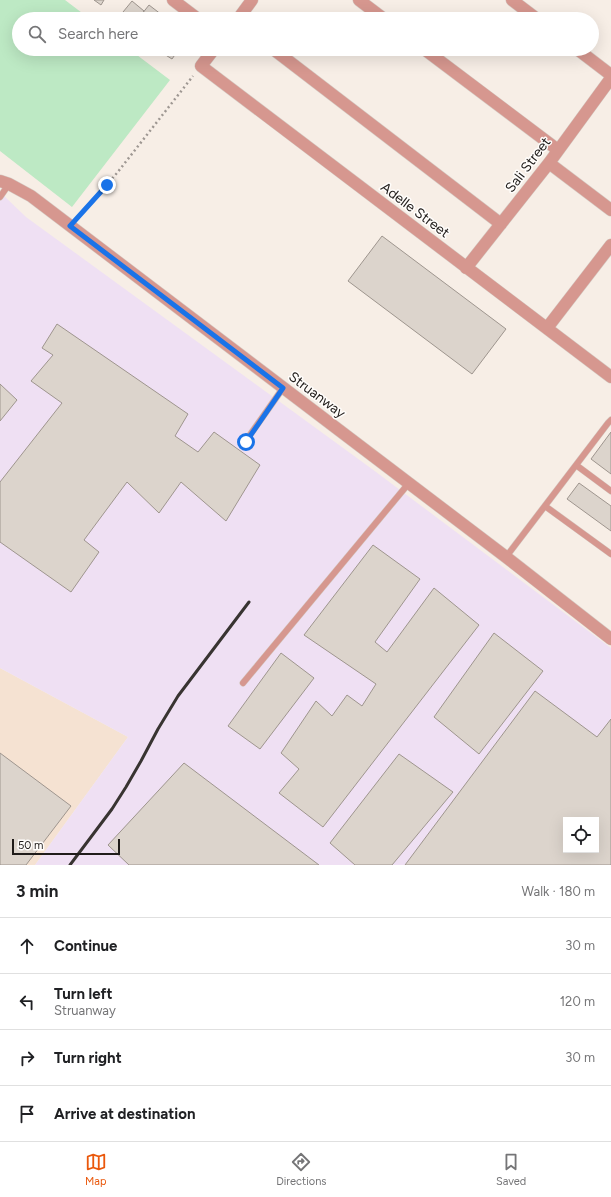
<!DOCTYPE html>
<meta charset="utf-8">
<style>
:root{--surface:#fff;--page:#f2f2f2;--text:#202124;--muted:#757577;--line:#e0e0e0;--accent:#ea580c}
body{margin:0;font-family:Figtree,sans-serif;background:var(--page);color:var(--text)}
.controls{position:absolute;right:12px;bottom:12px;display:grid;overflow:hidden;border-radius:0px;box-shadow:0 4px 16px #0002}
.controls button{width:36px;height:36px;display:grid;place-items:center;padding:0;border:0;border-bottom:1px solid var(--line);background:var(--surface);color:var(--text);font:20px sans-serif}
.scale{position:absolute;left:12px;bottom:10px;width:108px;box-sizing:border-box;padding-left:4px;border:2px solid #201c1a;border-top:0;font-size:11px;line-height:14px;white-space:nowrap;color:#201c1a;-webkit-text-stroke:3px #fffdfb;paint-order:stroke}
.stop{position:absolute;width:12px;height:12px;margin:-9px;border:3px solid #1a73e8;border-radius:50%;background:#fff}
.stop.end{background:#1a73e8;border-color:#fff;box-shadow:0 1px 4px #0008}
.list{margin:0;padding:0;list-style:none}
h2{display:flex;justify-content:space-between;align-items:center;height:52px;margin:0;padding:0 16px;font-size:17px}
h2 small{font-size:13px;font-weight:400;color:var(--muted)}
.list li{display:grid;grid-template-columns:26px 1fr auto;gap:12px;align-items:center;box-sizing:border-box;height:56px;padding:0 16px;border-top:1px solid var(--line)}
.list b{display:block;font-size:15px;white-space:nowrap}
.list p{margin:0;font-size:13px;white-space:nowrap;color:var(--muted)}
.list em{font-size:13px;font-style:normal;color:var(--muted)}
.icon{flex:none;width:22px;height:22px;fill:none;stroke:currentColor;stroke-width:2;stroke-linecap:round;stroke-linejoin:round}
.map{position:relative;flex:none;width:611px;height:865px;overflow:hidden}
.search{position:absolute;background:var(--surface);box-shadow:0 4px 16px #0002;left:12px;right:12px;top:12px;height:44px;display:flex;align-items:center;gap:10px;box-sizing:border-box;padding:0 14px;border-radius:22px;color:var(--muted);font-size:15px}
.sheet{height:276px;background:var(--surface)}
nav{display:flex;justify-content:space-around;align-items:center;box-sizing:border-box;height:56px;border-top:1px solid var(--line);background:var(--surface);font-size:11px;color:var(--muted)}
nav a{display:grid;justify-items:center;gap:2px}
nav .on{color:var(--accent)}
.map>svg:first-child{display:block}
.commercial{fill:#f5e2d2}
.industrial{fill:#efe0f3;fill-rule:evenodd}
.green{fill:#bde9c4}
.building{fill:#dcd4cc;stroke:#9e958e;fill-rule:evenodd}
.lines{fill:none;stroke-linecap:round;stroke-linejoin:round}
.service-casing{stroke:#d5ccc5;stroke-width:7}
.minor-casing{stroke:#d5ccc5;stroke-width:13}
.tertiary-casing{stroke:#d5ccc5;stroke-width:13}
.path{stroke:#9e9792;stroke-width:2.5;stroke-dasharray:2 3;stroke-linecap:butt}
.service{stroke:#d6978f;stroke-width:6}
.minor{stroke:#d6978f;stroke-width:12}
.tertiary{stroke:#d6978f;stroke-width:12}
.rail{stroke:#383431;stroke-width:3}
.route{stroke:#1a73e8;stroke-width:5}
.labels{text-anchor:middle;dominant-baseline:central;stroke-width:3;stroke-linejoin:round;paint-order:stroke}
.street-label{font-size:14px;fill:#201c1a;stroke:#fffdfb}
</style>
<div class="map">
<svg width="611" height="865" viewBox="0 0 611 865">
<rect width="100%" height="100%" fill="#f7eee6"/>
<path class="commercial" d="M0,668l128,69 -93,128h-35z"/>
<path class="industrial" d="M0,193l2,1 24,23 346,252 239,179v217h-576l93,-128 -128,-69zM566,820h30v30h-30z"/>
<path class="green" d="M0,0h65l25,19h-71v30h110l41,31 -98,127 -72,-56z"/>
<path class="building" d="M94,0h10l-3,5z
M132,1l12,10 -6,8h-6l-9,-7z
M149,5l13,10 -3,4h-21z
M161,49h18l-7,10 -8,-5 1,-2z
M382,236l124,93 -34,45 -124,-93z
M57,324l131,90 -13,22 23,16 16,-20 46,33 -34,56 -45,-39 -22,31 -32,-31 -43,58 15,12 -28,40 -71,-50v-60l62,-79 -31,-22 22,-26 -11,-7z
M0,384l17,16 -17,21z
M611,432v42l-20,-15z
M579,483l32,23v25l-44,-32z
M373,545l47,34 -45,63 12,10 47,-64 45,37 -156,202 -44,-34 20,-24 -18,-16 35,-52 16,15 15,-21 15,11 14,-22 -72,-49z
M494,633l49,38 -64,83 -45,-37z
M281,653l33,25 -54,71 -32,-23z
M535,691l62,46 14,-18v146h-206zM566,820h30v30h-30z
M0,753l71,53 -45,59h-26z
M399,754l54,38 -61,73h-37l-25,-22z
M184,763l135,102h-190l-21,-20z"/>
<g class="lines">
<defs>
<path id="service" d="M0,197l9,-13
M245,442l38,-54
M576,465l35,26
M545,506l66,48
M506,557l102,-134 3,-3
M243,683l166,-200"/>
<path id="minor" d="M173,0l25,19
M359,0l25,19
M512,0l25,19
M238,19l14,-19
M214,49l-13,17 410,311
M273,49l228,175
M424,49l134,101
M577,49l34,26
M549,163l62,47
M466,268l83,-105 62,-85
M547,328l64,-83"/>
<path id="tertiary" d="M0,181l9,3 22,12 475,361 105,82"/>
</defs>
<use href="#service" class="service-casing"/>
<use href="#minor" class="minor-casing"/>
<use href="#tertiary" class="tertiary-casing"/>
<path class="path" d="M79,216l38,-43 76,-97"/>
<use href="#service" class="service"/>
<use href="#minor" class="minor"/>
<use href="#tertiary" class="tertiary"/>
<path class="rail" d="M70,865l42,-56 14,-22 15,-26 17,-32 20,-33 71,-94"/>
</g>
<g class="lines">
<path class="route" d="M107,185l-37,41 213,162 -37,54"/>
</g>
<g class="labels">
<g class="street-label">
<text transform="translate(528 165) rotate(-53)">Sali Street</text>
<text transform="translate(415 210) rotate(37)">Adelle Street</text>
<text transform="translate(317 395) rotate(37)">Struanway</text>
</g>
</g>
</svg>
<div class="controls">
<button><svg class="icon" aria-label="locate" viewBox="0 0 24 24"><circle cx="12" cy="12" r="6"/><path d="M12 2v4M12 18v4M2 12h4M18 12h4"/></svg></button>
</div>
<div class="scale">50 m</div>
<div class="stop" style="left:246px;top:442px"></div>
<div class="stop end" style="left:107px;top:185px"></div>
<div class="search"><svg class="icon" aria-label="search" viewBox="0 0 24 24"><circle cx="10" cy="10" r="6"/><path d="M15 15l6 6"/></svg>Search here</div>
</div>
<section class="sheet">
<h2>3 min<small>Walk · 180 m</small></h2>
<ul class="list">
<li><svg class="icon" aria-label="ahead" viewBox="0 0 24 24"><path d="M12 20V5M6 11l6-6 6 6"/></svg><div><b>Continue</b></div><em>30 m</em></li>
<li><svg class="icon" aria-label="left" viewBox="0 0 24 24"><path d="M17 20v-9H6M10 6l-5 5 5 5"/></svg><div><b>Turn left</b><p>Struanway</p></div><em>120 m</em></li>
<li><svg class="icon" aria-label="right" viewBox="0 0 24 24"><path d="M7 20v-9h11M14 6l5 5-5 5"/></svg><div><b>Turn right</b></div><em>30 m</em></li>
<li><svg class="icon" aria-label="arrive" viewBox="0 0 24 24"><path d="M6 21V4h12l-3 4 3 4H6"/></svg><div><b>Arrive at destination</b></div></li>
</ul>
</section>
<nav>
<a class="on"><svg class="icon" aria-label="map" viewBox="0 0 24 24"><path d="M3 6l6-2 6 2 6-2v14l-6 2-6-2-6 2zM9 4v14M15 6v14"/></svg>Map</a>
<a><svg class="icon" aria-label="directions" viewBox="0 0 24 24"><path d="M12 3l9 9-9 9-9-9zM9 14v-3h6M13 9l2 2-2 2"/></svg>Directions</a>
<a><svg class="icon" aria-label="saved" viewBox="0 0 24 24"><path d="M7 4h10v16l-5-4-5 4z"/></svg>Saved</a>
</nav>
